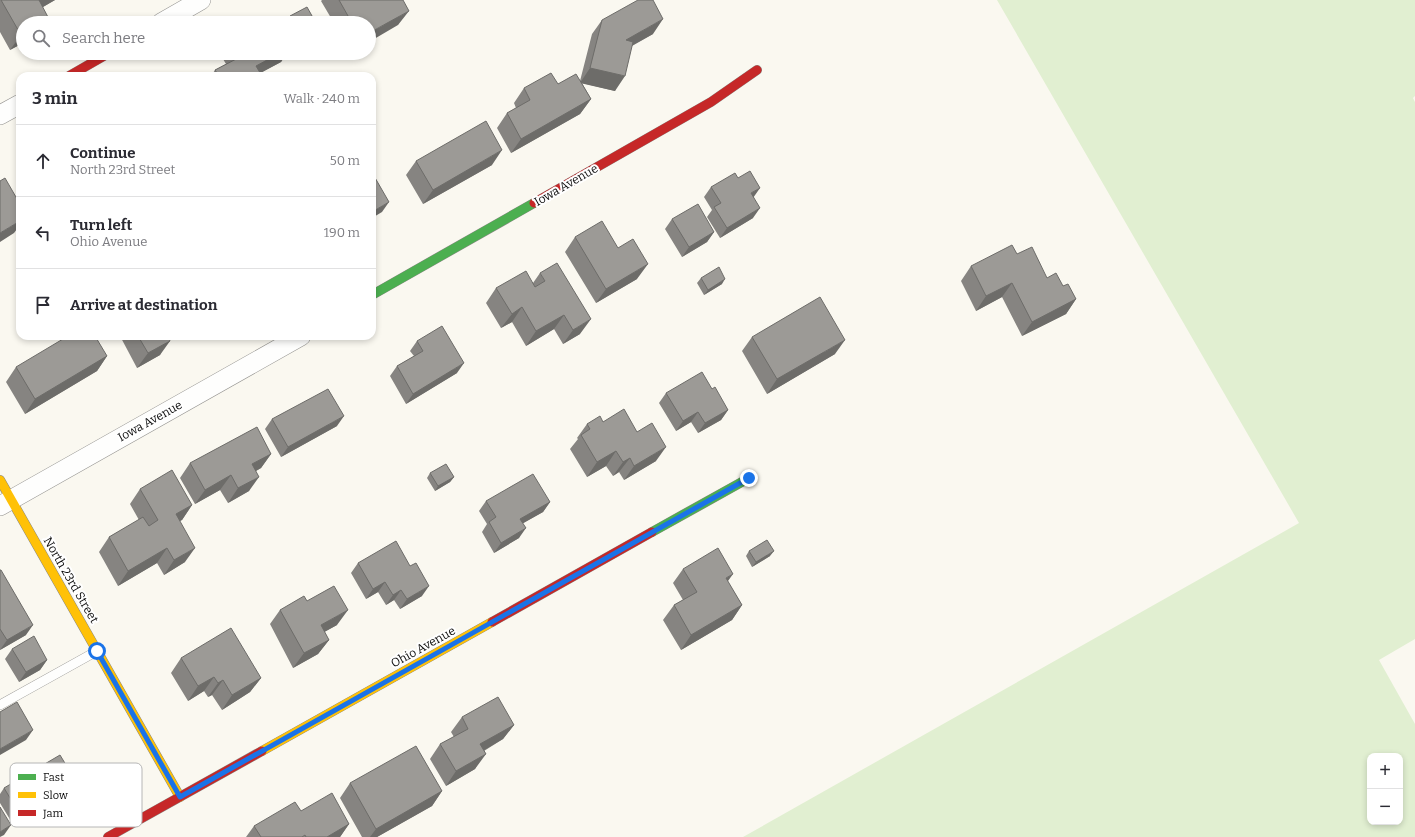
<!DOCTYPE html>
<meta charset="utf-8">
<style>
:root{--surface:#fff;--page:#f7f7f7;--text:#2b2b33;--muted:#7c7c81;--line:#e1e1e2}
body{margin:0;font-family:Bitter,serif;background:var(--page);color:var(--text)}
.controls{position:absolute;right:12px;bottom:12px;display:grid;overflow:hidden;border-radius:8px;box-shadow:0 2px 6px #0003}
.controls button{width:36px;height:36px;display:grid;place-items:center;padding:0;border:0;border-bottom:1px solid var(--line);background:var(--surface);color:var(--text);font:20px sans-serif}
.stop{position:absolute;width:12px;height:12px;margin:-9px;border:3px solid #1a73e8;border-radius:50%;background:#fff}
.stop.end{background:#1a73e8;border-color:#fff;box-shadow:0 1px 4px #0008}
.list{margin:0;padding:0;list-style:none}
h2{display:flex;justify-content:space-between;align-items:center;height:52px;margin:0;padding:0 16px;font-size:17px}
h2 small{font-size:13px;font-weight:400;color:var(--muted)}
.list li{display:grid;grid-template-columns:26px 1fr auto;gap:12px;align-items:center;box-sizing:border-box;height:72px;padding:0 16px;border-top:1px solid var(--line)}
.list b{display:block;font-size:15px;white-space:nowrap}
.list p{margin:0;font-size:13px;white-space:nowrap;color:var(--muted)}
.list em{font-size:13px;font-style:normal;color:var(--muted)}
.icon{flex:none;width:22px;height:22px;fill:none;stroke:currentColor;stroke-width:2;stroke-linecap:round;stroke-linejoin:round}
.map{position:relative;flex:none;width:1415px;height:837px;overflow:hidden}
.search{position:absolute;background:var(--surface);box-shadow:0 2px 6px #0003;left:16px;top:16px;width:360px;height:44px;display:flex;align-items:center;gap:10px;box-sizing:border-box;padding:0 14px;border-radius:22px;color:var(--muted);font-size:15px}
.panel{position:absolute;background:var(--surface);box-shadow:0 2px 6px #0003;left:16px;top:72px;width:360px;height:268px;border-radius:12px}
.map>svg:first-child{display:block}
.green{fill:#e1efd1;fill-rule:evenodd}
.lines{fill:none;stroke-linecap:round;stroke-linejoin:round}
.lane-casing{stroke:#93928f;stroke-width:10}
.street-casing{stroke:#93928f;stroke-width:20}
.fast-casing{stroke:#8a8985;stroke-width:10}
.slow-casing{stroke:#8a8985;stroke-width:10}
.jam-casing{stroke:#8a8985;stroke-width:10}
.lane{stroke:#fefefd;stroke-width:9}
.street{stroke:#fefefd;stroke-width:19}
.fast{stroke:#4caf50;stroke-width:9}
.slow{stroke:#ffc107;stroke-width:9}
.jam{stroke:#c62828;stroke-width:9}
.wall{fill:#868481}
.shaded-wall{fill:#6d6c69}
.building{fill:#9c9a96;stroke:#6d6c69}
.route{stroke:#1a73e8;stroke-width:5}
.labels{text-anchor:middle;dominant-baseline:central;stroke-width:4;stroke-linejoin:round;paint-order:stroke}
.street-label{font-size:12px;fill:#0c0c0c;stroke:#fff}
.key{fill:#fff;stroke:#b6b6b6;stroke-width:1}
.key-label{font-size:11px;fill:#0c0c0c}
</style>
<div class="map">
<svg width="1415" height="837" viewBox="0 0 1415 837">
<rect width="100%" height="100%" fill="#faf8f0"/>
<path class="green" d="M997,0h418v96l-2,2 2,4v537l-36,21 36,64v113h-672l556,-314zM1370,756h30v66h-30z"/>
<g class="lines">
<defs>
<path id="lane" d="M0,705l97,-54"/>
<path id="street" d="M161,23l40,-23
M0,115l20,-11
M0,506l301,-170"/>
<path id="fast" d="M372,295l162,-92
M652,532l97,-54"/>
<path id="slow" d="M0,480l180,317
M262,751l230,-129"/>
<path id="jam" d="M69,76l40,-23
M534,203l177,-101 46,-32
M492,622l160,-90
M108,837l154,-86"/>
</defs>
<use href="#lane" class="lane-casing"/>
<use href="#street" class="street-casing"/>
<use href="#fast" class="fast-casing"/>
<use href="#slow" class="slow-casing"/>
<use href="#jam" class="jam-casing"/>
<use href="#lane" class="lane"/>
<use href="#street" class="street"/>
<use href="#fast" class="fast"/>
<use href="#slow" class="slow"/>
<use href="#jam" class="jam"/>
</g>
<path class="wall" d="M0,0h55l-12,7 -20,16v20l-13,7 -10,-18z
M322,0h81l-5,25 -29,-2h-35l-13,-22z
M290,16l26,7h-31z
M602,20l51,14 -21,12 -17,45 -33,-8 9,16 -11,15 -69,39 -14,-25 10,-15 9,-5 -2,-5 10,-15 56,-7 12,-47z
M227,53h60l-6,9 -21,11 2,3h-51l4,-6 11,-6 -3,-5z
M416,161l76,4 -69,39 -17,-29z
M738,178l16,19 -1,21 -33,20 -13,-21 5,-7 -8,-13 7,-10z
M672,219l42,13 -7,10 -25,15 -17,-28z
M575,237l43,11 19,31 -41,24 -31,-51z
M971,266l76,12 16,8 13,13 -10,15 -44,22 -20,-39 -26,14 -15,-30z
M540,273l40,61 -17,10 -9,-15 -28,17 -14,-24 -11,6 -15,-25 10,-15 37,-5z
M701,278l21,6 -18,11 -7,-12z
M120,336h48l-8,19 -23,13z
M752,337l83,17 -68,40 -25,-43z
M417,341l40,32 -51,31 -16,-28 7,-10 17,-10 -4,-5z
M107,356l-10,15 -72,43 -19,-32 10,-15z
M712,389l16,21 -7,10 -23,13 -7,-11 -15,9 -17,-28 7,-10z
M272,419l65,7 -56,31 -16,-28z
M603,422l34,10 19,29 -32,19 -5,-8 -6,4 -7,-10 -19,11 -17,-28 8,-10 -1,-1 10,-14z
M271,454l-10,14 -5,3 -7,20 -21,12 -8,-13 -25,14 -15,-26 10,-15z
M430,473l24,4 -4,5 -15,9 -8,-13z
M140,489l52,16 -10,15 -3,1 6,41 -21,13 -7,-12 -39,23 -19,-34 10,-15 30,-17 -9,-16z
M486,501l64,1 -7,10 -20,11 -4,15 -25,15 -12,-21 5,-8 -8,-13z
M749,551l21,5 -18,11 -6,-11z
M358,563l64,33 -22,13 -6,-9 -8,5 -8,-13 -12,7 -15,-26z
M683,569l45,13 14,23 -10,15 -51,30 -18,-30 11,-15 9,-5 -10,-17z
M0,570l26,65 -26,15z
M307,601l30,24 -13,7 5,8 -11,14 -25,14 -23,-44 10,-14z
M12,649l35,11 -7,10 -21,12 -14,-23z
M181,658l80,20 -11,14 -28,18 -10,-15 -4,2 -4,-6 -16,10 -17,-28z
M462,717l52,8 -11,14 -19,12 -9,18 -29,17 -16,-27 10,-15 14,-7 -3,-5z
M77,783l-7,10 -56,33 -14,-23v-9l4,-6z
M350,783l92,8 -10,15 -55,31h-15l-22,-39z
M301,811l48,13 -9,13h-94l8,-11z"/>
<path class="shaded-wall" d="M40,0h15l-26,15z
M409,11l-11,14 -29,17v-9z
M49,19l-2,4h-5z
M663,19l-10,15 -38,21 11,-15z
M23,34v9l-13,7 11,-15z
M280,53h7l-6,9 -26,14 1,-10z
M590,68l35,8 -10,15 -35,-8z
M591,99l-11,15 -69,39 10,-14z
M502,150l-10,15 -69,39 10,-14z
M760,188l-7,10 -2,-5z
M389,202l-7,10 -10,6v-6z
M760,208l-7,10 -33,20 7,-10z
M20,221v4l-6,8 -14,9v-9z
M714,232l-7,10 -25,15 7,-10z
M648,264l-11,15 -41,24 10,-14z
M725,279l-3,5 -18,11 4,-5z
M1012,283l-10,14 -26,14 10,-15z
M1076,299l-10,15 -44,22 10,-14z
M522,307l-10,15 -11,6 11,-14z
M564,315l-10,14 -28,17 10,-15z
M591,319l-11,15 -17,10 10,-14z
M845,340l-10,14 -68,40 10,-15z
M170,341l-10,14 -23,13 11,-15z
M107,356l-10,15 -72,43 10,-15z
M464,363l-7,10 -51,31 7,-10z
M728,410l-7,10 -23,13 7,-10z
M698,412l-7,10 -15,9 7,-10z
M344,416l-7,10 -56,31 7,-10z
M666,447l-10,14 -32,19 10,-14z
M616,451l-10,15 -19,11 10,-15z
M271,454l-10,14 -19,11 10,-15z
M630,458l-11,14 -6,4 10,-14z
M231,475l-11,15 -25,14 10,-14z
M259,477l-10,14 -21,12 10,-15z
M454,477l-4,5 -15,9 3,-5z
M550,502l-7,10 -30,17 7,-10z
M192,505l-10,15 -17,9 11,-15z
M526,528l-7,10 -25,15 7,-10z
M167,548l-10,15 -39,23 10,-15z
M195,548l-10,14 -21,13 10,-15z
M774,551l-4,5 -18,11 4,-5z
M733,574l-10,14 3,-10z
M385,582l-7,10 -12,7 7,-10z
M429,586l-7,10 -22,13 7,-10z
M401,590l-7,10 -8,5 7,-10z
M742,605l-10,15 -51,30 10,-15z
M348,610l-11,15 -27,15 11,-15z
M33,625l-7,10 -26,15 7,-10z
M329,640l-11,14 -25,14 11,-15z
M47,660l-7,10 -21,12 7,-10z
M214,677l-10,14 -16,10 10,-15z
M261,678l-11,14 -28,18 10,-15z
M223,680l-11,15 -4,2 10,-14z
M514,725l-11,14 -34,20 11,-15z
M33,730l-7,10 -26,15v-6z
M486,754l-11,15 -29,17 10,-15z
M77,783l-7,10 -56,33 7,-10z
M442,791l-10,15 -55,31h-7l6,-8z
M349,824l-9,13h-13z
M11,825l-7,10 -4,2v-5z"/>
<path class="building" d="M1,0h39h-1l10,19 -7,4h-19v11l-2,1z
M339,0h64l6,11 -40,22v-10h-17z
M638,0h15l10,19 -37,21 7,2 -8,34 -35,-8 12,-48z
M307,7l9,16h-23l-3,-7z
M238,53h42l-24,13 6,10h-43l-4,-6 25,-13z
M551,73l7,11 18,-10 15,25 -70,40 -14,-26 23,-13 -6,-12z
M486,121l16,29 -69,40 -17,-29z
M750,171l10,17 -9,5 9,15 -33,20 -13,-21 7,-4 -10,-16 24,-14 3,5z
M374,176l15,26 -17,10v-35z
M5,178l15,26v5h-1l1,2v10l-20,12v-52z
M698,204l16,28 -25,15 -17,-28z
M372,220l3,4 -3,2z
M602,221l16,27 15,-9 15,25 -42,25 -31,-52z
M1012,245l5,9 15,-7 15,31 9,-5 7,13 5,-2 8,15 -44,23 -20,-39 -26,13 -15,-30z
M557,263l34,56 -18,11 -9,-15 -28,16 -14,-24 -10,7 -16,-26 30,-17 9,16 10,-6 -5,-8z
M719,267l6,12 -17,11 -7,-12z
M820,297l25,43 -68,39 -25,-42z
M442,326l22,37 -51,31 -16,-28 26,-15 -6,-10z
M68,336h27l12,20 -72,43 -19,-32z
M138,336h30l2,5 -22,12z
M702,372l10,17 3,-2 13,23 -23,13 -7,-11 -15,9 -17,-28z
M328,389l16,27 -56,31 -16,-28z
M624,409l13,23 15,-9 14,24 -32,19 -4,-8 -7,4 -7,-11 -19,11 -16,-27 9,-6 -3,-5 13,-8 3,6z
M257,427l14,27 -19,10 7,13 -21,11 -7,-13 -26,15 -15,-27z
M446,464l8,13 -16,9 -8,-13z
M172,470l20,35 -16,9 19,34 -21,12 -7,-12 -39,23 -19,-34 34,-20 6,9 9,-6 -18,-31z
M533,474l17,28 -30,17 6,9 -25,15 -12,-21 7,-5 -10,-16z
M767,540l7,11 -18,11 -7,-11z
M396,541l14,25 6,-3 13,23 -22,13 -6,-9 -8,5 -8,-13 -12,7 -15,-26z
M718,548l15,26 -7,4 16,27 -51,30 -17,-30 23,-13 -14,-23z
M0,570h1l32,55 -26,15 -7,-11z
M334,586l14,24 -27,15 8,15 -25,13 -24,-43 24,-14 3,5z
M231,628l30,50 -29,17 -9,-15 -5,3 -4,-6 -16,9 -17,-28z
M34,636l13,24 -21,12 -14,-23z
M498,697l16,28 -34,19 6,10 -30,17 -16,-27 28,-15 -6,-12z
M17,702l16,28 -33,19v-37z
M416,746l26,45 -66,38 -26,-46z
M60,755l17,28 -56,33 -17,-28z
M332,793l17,31 -22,13h-21l-1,-2 -3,2h-41l-7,-11 41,-24 6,9z
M0,807l11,18 -11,7z"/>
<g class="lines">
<path class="route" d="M97,651l83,146 569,-319"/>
</g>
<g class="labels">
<g class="street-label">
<text transform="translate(566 185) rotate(-30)">Iowa Avenue</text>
<text transform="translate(150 421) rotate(-29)">Iowa Avenue</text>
<text transform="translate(71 580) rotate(60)">North 23rd Street</text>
<text transform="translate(423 647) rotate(-29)">Ohio Avenue</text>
</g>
</g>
<rect x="10" y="763" width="132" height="64" rx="6" class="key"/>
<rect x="18" y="774" width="18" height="6" fill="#4caf50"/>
<rect x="18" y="792" width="18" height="6" fill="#ffc107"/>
<rect x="18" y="810" width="18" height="6" fill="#c62828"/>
<g class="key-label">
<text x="43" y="781">Fast</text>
<text x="43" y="799">Slow</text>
<text x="43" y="817">Jam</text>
</g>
</svg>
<div class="controls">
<button>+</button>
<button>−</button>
</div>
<div class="stop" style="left:97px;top:651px"></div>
<div class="stop end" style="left:749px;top:478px"></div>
<div class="search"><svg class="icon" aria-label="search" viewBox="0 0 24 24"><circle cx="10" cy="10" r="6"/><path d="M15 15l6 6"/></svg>Search here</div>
<section class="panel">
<h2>3 min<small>Walk · 240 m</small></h2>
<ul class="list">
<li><svg class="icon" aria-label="ahead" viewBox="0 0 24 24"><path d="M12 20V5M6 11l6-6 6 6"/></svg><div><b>Continue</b><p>North 23rd Street</p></div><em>50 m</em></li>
<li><svg class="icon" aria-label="left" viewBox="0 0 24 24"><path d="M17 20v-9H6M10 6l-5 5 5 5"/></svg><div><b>Turn left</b><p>Ohio Avenue</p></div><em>190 m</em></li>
<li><svg class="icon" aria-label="arrive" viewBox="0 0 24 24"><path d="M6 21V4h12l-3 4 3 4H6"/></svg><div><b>Arrive at destination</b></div></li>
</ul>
</section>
</div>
